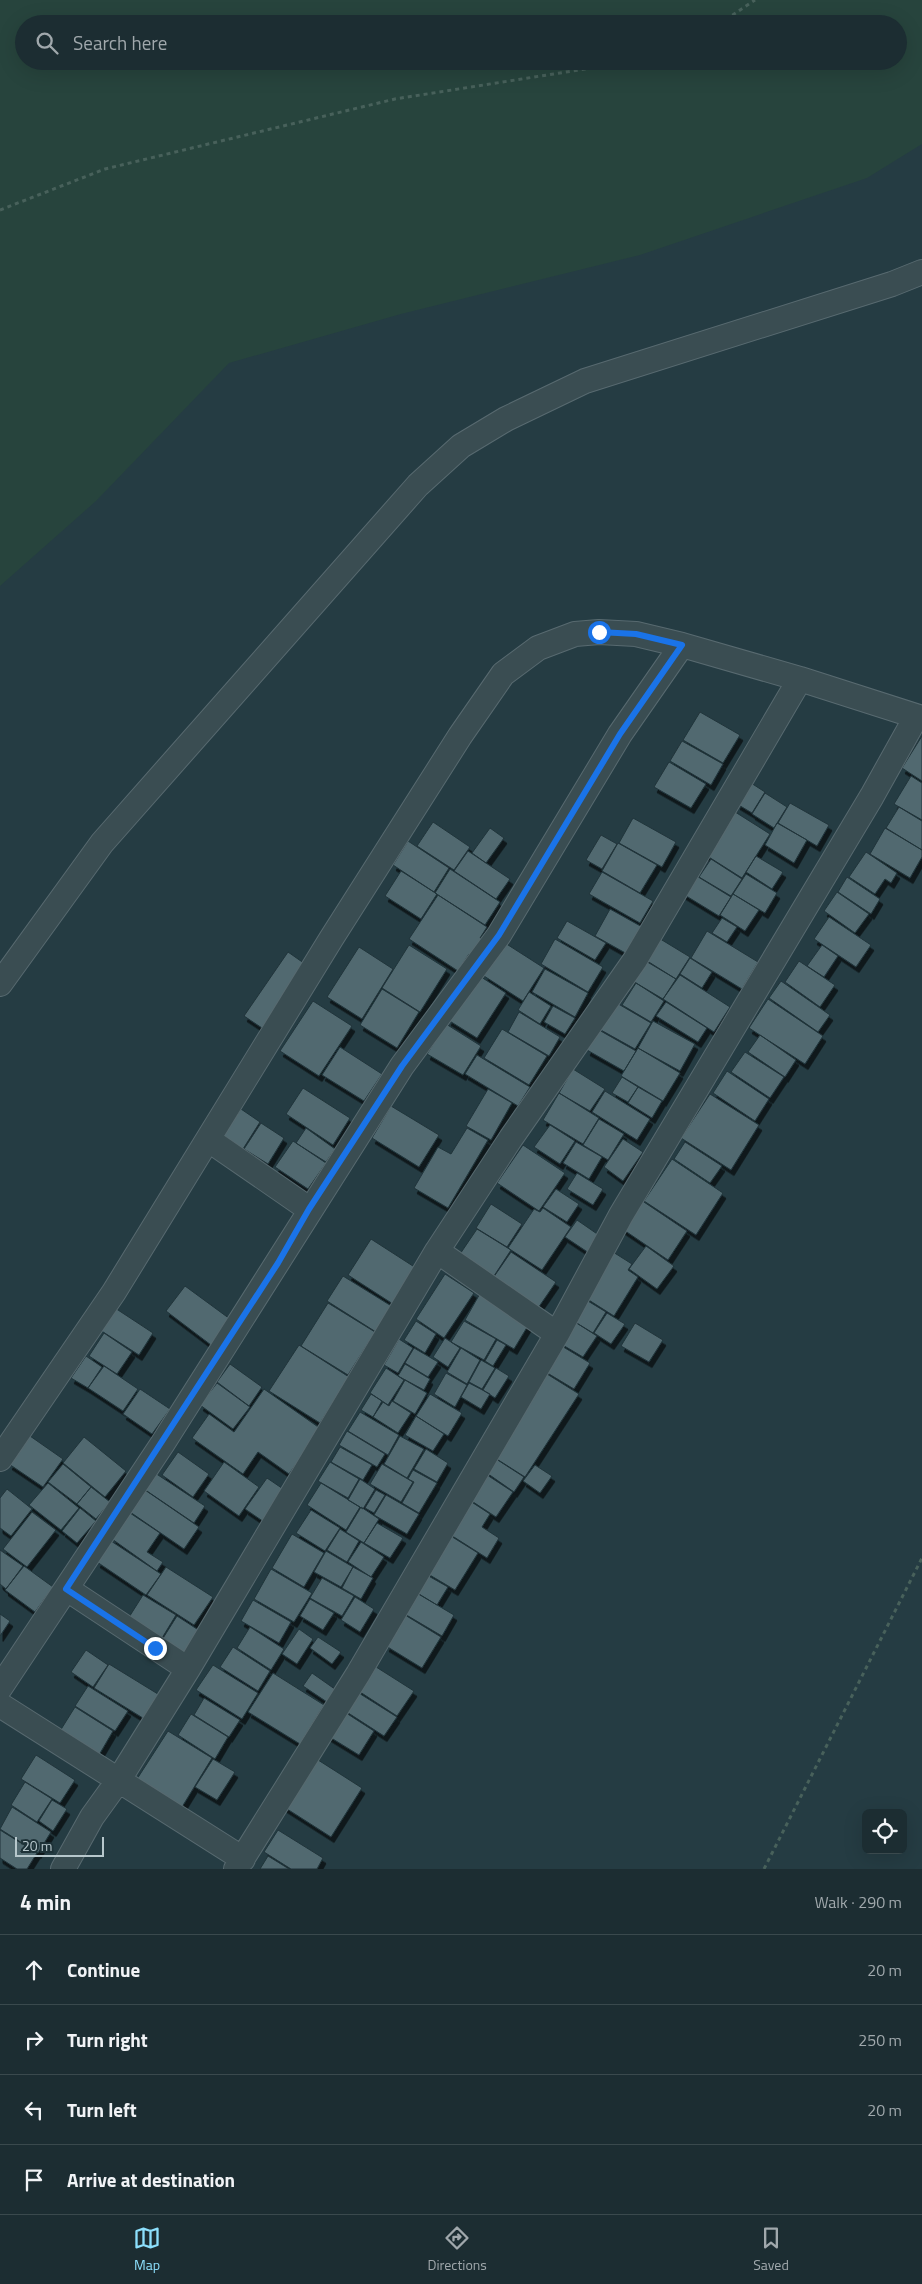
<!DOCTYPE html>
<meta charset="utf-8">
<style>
:root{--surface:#1c2d32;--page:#29393e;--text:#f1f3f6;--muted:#a0a8ac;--line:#3a494d;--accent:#8cdffc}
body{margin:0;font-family:"Titillium Web",sans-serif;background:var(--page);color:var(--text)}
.controls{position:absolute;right:15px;bottom:15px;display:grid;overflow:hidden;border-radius:8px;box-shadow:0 5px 20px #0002}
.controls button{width:45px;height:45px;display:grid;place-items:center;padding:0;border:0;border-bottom:1px solid var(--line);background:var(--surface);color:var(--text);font:25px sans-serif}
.scale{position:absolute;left:15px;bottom:12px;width:89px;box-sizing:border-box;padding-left:5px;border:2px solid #b7c7cc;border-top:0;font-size:14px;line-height:18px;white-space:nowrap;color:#b7c7cc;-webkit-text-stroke:4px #1e3238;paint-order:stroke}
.stop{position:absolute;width:15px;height:15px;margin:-11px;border:4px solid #1a73e8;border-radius:50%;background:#fff}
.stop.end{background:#1a73e8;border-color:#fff;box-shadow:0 1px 5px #0008}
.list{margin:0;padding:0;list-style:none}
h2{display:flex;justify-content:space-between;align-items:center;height:65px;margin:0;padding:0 20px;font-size:21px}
h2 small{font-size:16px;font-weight:400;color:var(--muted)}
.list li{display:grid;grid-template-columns:32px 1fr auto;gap:15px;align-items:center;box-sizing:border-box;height:70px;padding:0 20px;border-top:1px solid var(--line)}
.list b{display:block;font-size:19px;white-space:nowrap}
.list em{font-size:16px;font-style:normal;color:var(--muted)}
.icon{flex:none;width:28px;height:28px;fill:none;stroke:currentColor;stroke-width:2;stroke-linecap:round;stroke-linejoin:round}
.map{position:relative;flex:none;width:922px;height:1869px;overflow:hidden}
.search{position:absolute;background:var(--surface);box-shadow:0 5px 20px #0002;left:15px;right:15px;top:15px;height:55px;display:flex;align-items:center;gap:12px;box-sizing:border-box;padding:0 18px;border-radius:28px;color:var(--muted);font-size:19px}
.sheet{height:345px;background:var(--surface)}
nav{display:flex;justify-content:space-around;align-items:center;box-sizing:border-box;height:70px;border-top:1px solid var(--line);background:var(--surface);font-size:14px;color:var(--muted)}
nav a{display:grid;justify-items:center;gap:2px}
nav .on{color:var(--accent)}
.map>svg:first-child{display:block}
.green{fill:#27443d;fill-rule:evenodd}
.building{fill:#516970;stroke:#20343a;filter:url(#shadow)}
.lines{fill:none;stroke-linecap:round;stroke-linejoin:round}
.street-casing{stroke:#586a70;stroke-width:26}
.path{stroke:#48615b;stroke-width:3;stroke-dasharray:4 4;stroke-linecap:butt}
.street{stroke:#3a4d52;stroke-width:24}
.route{stroke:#1a73e8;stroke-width:6}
</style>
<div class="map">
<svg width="922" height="1869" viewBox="0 0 922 1869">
<defs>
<filter id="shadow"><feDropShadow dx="3" dy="5.5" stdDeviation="0" flood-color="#0009"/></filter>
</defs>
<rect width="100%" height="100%" fill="#253c43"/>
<path class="green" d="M0,0h922v144l-55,34 -227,77 -239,59 -172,49 -133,138 -96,85zM24,24h874v37h-874z"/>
<path class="building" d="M700,712l40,23 -17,28 -40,-23z
M922,736v45l-20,-13z
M682,741l41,23 -12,21 -41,-24z
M669,762l37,22 -15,24 -37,-21z
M911,776l11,7v37l-28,-16z
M751,783l14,9 -13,21 -15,-9z
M765,793l22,14 -13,21 -22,-14z
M790,803l39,22 -12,21 -39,-23z
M899,807l23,14v29l-36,-22z
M732,810l38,24 -28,44 -38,-24z
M633,818l43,24 -14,25 -43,-24z
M433,822l37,25 -16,23 -37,-24z
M777,823l30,17 -13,23 -29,-18z
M490,828l14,10 -18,25 -14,-10z
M885,828l37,22v7l-12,21 -40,-24z
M601,835l16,9 -15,25 -16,-9z
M408,841l41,27 -15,24 -41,-27z
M618,843l39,22 -17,28 -38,-22z
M468,851l42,28 -14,20 -42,-28z
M866,852l31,21 -6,10 -6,-4 -10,15 -26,-17z
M756,856l27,16 -11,17 -26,-17z
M711,859l31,20 -11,17 -32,-19z
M450,869l50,33 -15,23 -50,-32z
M401,871l36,23 -16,25 -36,-23z
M602,872l51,29 -13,22 -51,-29z
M746,874l31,19 -12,20 -32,-19z
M695,875l36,22 -12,19 -36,-22z
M847,877l33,22 -9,15 -33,-22z
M837,892l32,22 -14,19 -31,-22z
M733,894l26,16 -14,21 -25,-16z
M438,895l49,32 -7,11 10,7 -11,16 -10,-7 -11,17 -49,-32z
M610,909l34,19 -15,27 -34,-19z
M829,917l42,28 -15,22 -42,-28z
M722,918l15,9 -10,15 -15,-9z
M567,921l39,22 -11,17 -38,-22z
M707,931l51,31 -16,27 -51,-31z
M657,937l33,20 -14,22 -32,-20z
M555,939l48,28 -15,25 -47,-28z
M505,943l39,25 -21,33 -39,-25z
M409,945l38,24 -27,43 -38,-24z
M822,945l16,11 -14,21 -17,-11z
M359,947l34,22 -31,50 -35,-22z
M288,952l20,14 -43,64 -21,-14z
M690,958l22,14 -10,16 -22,-14z
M644,960l32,19 -13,20 -32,-19z
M799,961l36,24 -15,22 -35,-25z
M545,969l43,24 -13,24 -43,-25z
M478,975l28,18 -29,45 -29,-18z
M680,975l50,32 -16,25 -51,-33z
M781,981l49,34 -12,17 -49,-34z
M636,983l28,18 -13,21 -29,-17z
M382,989l37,23 -22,36 -37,-23z
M529,992l22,14 -11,18 -22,-14z
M768,999l55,37 -18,28 -56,-36z
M313,1001l39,25 -33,50 -39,-25z
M615,1002l36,21 -16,26 -36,-20z
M666,1002l41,26 -9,14 -42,-26z
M553,1006l22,12 -10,16 -21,-12z
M519,1012l41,25 -11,19 -41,-24z
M653,1021l42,23 -15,27 -42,-23z
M446,1024l35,22 -18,29 -36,-21z
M502,1029l45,27 -18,29 -45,-27z
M599,1030l37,21 -12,20 -37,-21z
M760,1035l36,25 -11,17 -37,-25z
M340,1047l42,27 -18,27 -42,-26z
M638,1048l42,25 -17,28 -42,-25z
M745,1052l39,25 -14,21 -39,-26z
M477,1055l53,32 -12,19 -53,-32z
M573,1069l32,20 -15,22 -31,-18z
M727,1071l42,28 -14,22 -42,-28z
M622,1077l16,10 -10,15 -16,-9z
M638,1087l24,14 -10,17 -24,-15z
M303,1088l47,30 -17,27 -47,-31z
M488,1089l24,14 -21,37 -25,-14z
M605,1091l45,28 -13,21 -45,-28z
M559,1093l40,25 -16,26 -40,-24z
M710,1094l49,31 -28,45 -50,-32z
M391,1106l48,29 -20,32 -47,-29z
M241,1109l19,13 -17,27 -20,-14z
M599,1119l25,15 -16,26 -25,-15z
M261,1123l23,15 -16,26 -24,-15z
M550,1125l25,16 -15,23 -26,-17z
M306,1128l29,21 -9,13 -30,-19z
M467,1128l21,12 -40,68 -34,-20 24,-41 13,7z
M623,1139l20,13 -20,29 -19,-14z
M293,1141l33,22 -18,26 -33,-22z
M576,1142l26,15 -13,22 -26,-16z
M685,1142l37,24 -12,17 -36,-24z
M523,1145l42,28 -26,38 -42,-28z
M672,1159l51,34 -27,42 -52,-34z
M577,1173l26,16 -10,16 -26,-16z
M556,1189l23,15 -12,18 -24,-15z
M638,1198l49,33 -19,29 -50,-34z
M491,1204l31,20 -15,23 -31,-19z
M543,1208l28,19 -29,43 -34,-22 26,-39 6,3z
M577,1220l26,18 -11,17 -27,-18z
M477,1229l34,21 -19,29 -34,-22z
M371,1239l45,29 -23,36 -45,-29z
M646,1246l28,20 -17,23 -28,-20z
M511,1252l45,30 -20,29 -45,-30z
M613,1252l19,12 -4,6 10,7 -24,39 -30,-19z
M445,1274l29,19 -30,45 -28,-19z
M343,1276l50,31 -17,25 -49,-31z
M185,1286l45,33 -19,26 -45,-34z
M482,1290l50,29 -18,30 -49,-29z
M583,1298l23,14 -13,21 -23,-14z
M328,1303l47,29 -27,43 -47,-29z
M115,1308l38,25 -14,22 -39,-25z
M607,1313l18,11 -14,20 -17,-11z
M416,1321l20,13 -11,19 -21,-13z
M464,1321l32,18 -12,21 -33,-18z
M575,1322l22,14 -14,21 -22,-13z
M635,1323l28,17 -14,22 -28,-16z
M104,1333l28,19 -15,22 -28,-18z
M445,1338l15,10 -12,19 -15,-10z
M399,1339l14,9 -15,25 -14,-8z
M497,1340l9,5 -13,21 -8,-5z
M299,1345l50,32 -29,46 -51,-32z
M560,1345l30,18 -16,26 -30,-18z
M414,1348l24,14 -10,15 -23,-14z
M461,1348l19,12 -13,24 -20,-12z
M86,1356l16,11 -14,21 -17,-10z
M481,1360l14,8 -13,21 -13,-7z
M230,1364l32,23 -13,19 -32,-24z
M405,1364l25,15 -6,11 -26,-14z
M104,1366l34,23 -15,22 -35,-23z
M386,1368l18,12 -16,25 -18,-12z
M496,1368l13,8 -14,22 -12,-8z
M446,1373l21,12 -12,22 -21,-13z
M547,1374l32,20 -54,83 -33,-21z
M405,1380l22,13 -12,21 -22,-13z
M217,1383l33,24 -17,22 -33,-24z
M469,1383l21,11 -9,15 -20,-12z
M140,1389l30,20 -18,25 -29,-20z
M264,1389l57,40 -32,45 -31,-22 -15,22 -51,-36 17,-24 25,18z
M371,1394l11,7 -9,16 -12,-7z
M430,1394l32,19 -14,23 -32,-20z
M392,1401l19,12 -13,20 -25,-16 10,-15 6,4z
M360,1412l39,23 -11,20 -40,-24z
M416,1416l28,18 -11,17 -28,-16z
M347,1431l38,23 -8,13 -38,-22z
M30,1436l33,23 -20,28 -34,-23z
M400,1436l24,13 -17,29 -23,-14z
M84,1437l42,34 -21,26 -42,-34z
M340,1447l32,18 -9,15 -32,-18z
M426,1449l22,14 -11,19 -23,-13z
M178,1452l31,22 -16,23 -31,-22z
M493,1457l31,20 -10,15 -30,-21z
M224,1462l35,25 -20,29 -35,-25z
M330,1462l29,17 -11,19 -30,-17z
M63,1464l28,23 -14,17 -29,-22z
M382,1464l31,18 -12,20 -31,-18z
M535,1465l17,11 -12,17 -17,-12z
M413,1470l24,13 -18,30 -17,-10 12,-21 -6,-3z
M152,1471l53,35 -11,17 -53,-36z
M484,1473l29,19 -17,25 -29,-19z
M267,1478l22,15 -22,31 -22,-15z
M360,1479l15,10 -12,20 -15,-9z
M48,1483l31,25 -18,22 -32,-25z
M321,1483l39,24 -14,23 -39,-25z
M91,1487l19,15 -14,17 -19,-15z
M7,1489l25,20 -21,27 -11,-8v-30z
M145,1490l54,37 -15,22 -54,-37z
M376,1490l9,5 -11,18 -9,-5z
M386,1495l33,19 -12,20 -33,-19z
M467,1499l23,15 -8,13 17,11 -12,20 -41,-26z
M361,1507l18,12 -15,24 -18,-11z
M80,1508l16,13 -19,22 -15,-12z
M311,1510l29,18 -15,23 -29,-18z
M32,1512l24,18 -29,37 -24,-18z
M130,1513l30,20 -13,19 16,10 -6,9 -45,-32z
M377,1523l26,15 -13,20 -26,-15z
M340,1529l19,12 -12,21 -20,-12z
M446,1533l32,20 -23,37 -32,-19z
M292,1534l32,19 -20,34 -32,-19z
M111,1541l50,33 -15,21 -49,-33z
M361,1542l23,15 -13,20 -23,-15z
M0,1550l23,16 -17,23 -6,-5z
M326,1551l27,16 -12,20 -27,-15z
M24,1566l29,21 -18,25 -30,-22z
M166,1567l47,30 -19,28 -47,-30z
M353,1567l20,11 -12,21 -19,-11z
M271,1569l41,24 -18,29 -40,-23z
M425,1574l23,13 -11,18 -23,-14z
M322,1578l32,18 -12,20 -32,-18z
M415,1592l39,23 -12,21 -39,-23z
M143,1595l33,20 -17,28 -33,-21z
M355,1597l19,12 -14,23 -19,-12z
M310,1599l24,14 -11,17 -23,-14z
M253,1600l38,22 -12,21 -38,-22z
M0,1614l10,7 -10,15z
M405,1615l36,22 -19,31 -36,-22z
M177,1616l23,15 -17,26 -23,-14z
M250,1627l34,22 -13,21 -34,-22z
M299,1629l14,10 -16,25 -15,-10z
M318,1637l23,15 -9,12 -22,-16z
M233,1647l37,24 -12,20 -38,-24z
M86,1650l22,15 -15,22 -22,-15z
M109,1664l57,35 -15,24 -57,-35z
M213,1665l45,28 -16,26 -46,-29z
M373,1665l41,26 -17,25 -40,-26z
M273,1673l51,32 -24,39 -52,-32z
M312,1673l27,19 -9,12 -27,-18z
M88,1686l40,25 -13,20 -40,-25z
M354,1690l43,27 -13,19 -42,-27z
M204,1698l36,22 -11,17 -35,-22z
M75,1707l38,24 -14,24 -39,-24z
M343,1711l31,20 -15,24 -31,-19z
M191,1714l37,23 -13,22 -37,-24z
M168,1731l44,27 -30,49 -45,-28z
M36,1755l39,25 -15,23 -39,-24z
M315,1758l47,30 -31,49 -47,-30z
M213,1759l22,13 -18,28 -22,-13z
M25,1782l27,17 -15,23 -26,-17z
M52,1800l15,9 -14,22 -14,-10z
M12,1807l39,25 -13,21 -38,-24z
M0,1830l37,23 -10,16h-10l-17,-11z
M278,1830l45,28 -6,11h-26l-27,-17z
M268,1856l21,13h-29z"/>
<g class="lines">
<defs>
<path id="street" d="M0,984l102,-141 316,-358 43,-39 45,-27 79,-38 307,-97 30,-12
M209,1140l100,69
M437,1251l120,83
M0,1459l114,-167 217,-353 129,-203 43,-62 35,-26 37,-14 24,-2 37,2 46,11 118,34 122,39
M67,1589l121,80
M0,1688l163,-245 239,-377 97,-131 121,-201 62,-89
M0,1705l243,154
M63,1869l29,-52 26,-36 70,-112 249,-418 74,-113 124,-178 165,-281
M236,1869l122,-195 199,-340 64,-119 251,-419 44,-79"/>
</defs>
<use href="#street" class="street-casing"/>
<path class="path" d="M719,24l36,-24
M0,210l105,-41 290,-70 190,-30 38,-8
M764,1869l158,-311"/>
<use href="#street" class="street"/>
</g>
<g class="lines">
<path class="route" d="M155,1648l-89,-59 212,-326 31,-54 93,-143 97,-131 121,-201 62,-89 -46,-11 -37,-2"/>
</g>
</svg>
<div class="controls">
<button><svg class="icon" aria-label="locate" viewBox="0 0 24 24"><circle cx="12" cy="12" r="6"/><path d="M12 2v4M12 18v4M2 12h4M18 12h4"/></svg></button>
</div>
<div class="scale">20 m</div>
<div class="stop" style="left:599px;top:632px"></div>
<div class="stop end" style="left:155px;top:1648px"></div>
<div class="search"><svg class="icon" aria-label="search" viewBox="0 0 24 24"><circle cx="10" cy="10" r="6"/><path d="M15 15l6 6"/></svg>Search here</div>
</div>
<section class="sheet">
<h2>4 min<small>Walk · 290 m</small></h2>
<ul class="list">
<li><svg class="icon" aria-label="ahead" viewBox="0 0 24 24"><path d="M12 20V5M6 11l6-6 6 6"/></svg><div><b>Continue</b></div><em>20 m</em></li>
<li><svg class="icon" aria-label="right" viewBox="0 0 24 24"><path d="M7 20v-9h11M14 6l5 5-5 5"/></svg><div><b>Turn right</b></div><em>250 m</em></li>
<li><svg class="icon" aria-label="left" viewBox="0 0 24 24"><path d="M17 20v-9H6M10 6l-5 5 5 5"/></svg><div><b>Turn left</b></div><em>20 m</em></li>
<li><svg class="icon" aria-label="arrive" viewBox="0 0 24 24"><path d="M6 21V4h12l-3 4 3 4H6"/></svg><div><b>Arrive at destination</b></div></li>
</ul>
</section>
<nav>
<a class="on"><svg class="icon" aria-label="map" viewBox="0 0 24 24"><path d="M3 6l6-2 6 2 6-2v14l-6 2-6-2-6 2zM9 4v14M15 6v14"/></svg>Map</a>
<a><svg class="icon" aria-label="directions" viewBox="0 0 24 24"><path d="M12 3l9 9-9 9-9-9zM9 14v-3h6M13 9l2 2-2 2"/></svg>Directions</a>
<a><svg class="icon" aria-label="saved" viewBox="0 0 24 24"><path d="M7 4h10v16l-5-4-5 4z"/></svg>Saved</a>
</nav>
